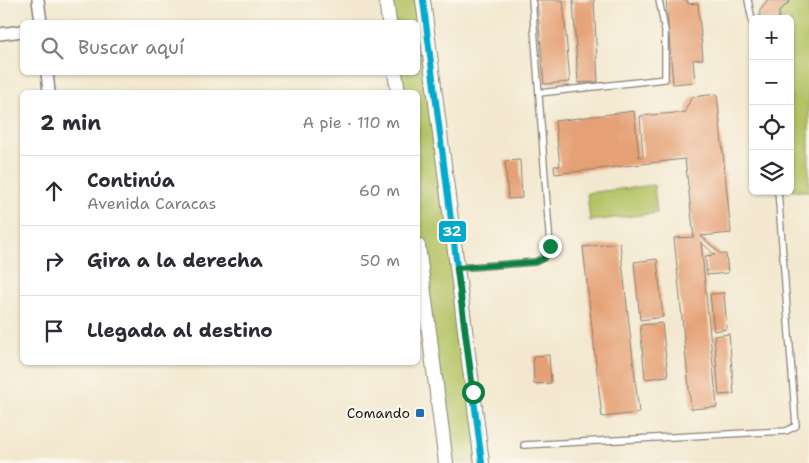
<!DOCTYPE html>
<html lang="es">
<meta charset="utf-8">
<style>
:root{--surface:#fff;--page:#f2f2f3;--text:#2b2b33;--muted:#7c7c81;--line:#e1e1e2}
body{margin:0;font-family:"Shantell Sans",sans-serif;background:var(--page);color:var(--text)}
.controls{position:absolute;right:15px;top:15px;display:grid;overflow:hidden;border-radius:8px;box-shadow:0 1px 4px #0004}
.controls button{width:45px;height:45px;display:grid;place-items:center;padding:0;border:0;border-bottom:1px solid var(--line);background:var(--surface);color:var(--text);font:25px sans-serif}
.stop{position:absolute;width:15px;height:15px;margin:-11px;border:4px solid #0b8043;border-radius:50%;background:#fff}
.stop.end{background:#0b8043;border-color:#fff;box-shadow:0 1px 5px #0008}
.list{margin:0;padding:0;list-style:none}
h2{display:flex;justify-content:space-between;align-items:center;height:65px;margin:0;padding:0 20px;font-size:21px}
h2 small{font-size:16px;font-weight:400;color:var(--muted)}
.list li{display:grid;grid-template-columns:32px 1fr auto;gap:15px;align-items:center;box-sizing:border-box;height:70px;padding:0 20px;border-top:1px solid var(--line)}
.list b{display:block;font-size:19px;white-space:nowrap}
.list p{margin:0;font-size:16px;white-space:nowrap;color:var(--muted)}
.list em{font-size:16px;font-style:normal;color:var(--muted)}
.icon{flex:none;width:28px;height:28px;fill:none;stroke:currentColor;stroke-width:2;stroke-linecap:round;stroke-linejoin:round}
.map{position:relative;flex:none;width:809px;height:463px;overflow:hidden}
.search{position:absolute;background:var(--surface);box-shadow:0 1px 4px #0004;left:20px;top:20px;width:400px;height:55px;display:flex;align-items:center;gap:12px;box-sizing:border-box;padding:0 18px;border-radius:8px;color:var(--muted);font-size:19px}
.panel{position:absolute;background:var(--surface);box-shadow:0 1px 4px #0004;left:20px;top:90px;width:400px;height:275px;border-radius:8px}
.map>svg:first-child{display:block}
.green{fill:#b4c365;stroke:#687040}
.building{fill:#e5a075}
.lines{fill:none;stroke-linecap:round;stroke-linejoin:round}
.service-casing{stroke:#888276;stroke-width:8}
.minor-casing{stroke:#888276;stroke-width:14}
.tertiary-casing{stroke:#888276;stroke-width:16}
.service{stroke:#fff;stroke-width:5.5}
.minor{stroke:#fff;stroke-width:11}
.tertiary{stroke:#fff;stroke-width:14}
.bus-1-casing{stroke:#fbf7ec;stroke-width:10}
.bus-1{stroke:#00a9ce;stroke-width:6}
.route{stroke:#0b8043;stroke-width:6}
.poi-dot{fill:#1f6fb2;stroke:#fbf7ec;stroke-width:2}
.labels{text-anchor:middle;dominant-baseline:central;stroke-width:4.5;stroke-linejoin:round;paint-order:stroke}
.poi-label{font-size:14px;fill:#1c1c1c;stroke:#fbf7ec;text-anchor:end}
.line-badge{stroke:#fbf7ec;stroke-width:2}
.badge-label{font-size:14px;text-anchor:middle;font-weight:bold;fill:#fff}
</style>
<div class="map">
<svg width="809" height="463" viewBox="0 0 809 463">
<rect width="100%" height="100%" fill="#fbf7ec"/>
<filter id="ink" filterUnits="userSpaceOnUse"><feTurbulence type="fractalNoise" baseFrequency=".02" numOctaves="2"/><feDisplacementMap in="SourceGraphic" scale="10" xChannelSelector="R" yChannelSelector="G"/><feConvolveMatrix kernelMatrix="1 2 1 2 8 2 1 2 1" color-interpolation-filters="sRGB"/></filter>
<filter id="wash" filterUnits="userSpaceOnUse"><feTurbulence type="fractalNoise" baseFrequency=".0096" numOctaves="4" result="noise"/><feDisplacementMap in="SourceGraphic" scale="20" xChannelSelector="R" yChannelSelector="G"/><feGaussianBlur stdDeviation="1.12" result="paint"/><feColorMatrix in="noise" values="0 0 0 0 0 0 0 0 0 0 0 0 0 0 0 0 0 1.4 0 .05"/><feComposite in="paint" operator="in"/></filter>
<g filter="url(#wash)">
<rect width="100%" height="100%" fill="#f3e8cf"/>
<path class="green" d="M387,0h36l59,463h-36l-28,-218v-153h-20l-2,-19 22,-1v-50h-29z
M809,0v191h-16l-3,-35v-137h-11v-7l11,-11z
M654,185l3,28 -67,8 -3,-28z"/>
<g id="blocks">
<path class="building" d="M537,0h26l7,82 -26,2z
M573,0h21l4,82 -20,1z
M666,0h21l1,4 10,-1 5,56 -10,1 2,22 -22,2z
M768,0h23l-12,12v7h-19v-10z
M717,94l14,139 -30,3 20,18h5l2,19 -21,2 -2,-19 10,-1 -14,-13 16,165 -26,2 -17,-171 20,-1 -9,-78 -130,15 -1,-8h6l-5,-45 79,-10 5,46 4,-1 -3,-40 46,-4v-4l6,-11z
M520,160l2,38 -14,1 -3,-38z
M620,243l19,170 -37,4 -19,-170z
M657,259l6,58 -23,3 -6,-58z
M724,293l3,36 -13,2 -4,-37z
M662,323l6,53 -23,3 -5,-54z
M729,334l5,60 -15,1 -5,-59z
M549,355l2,28 -17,1 -1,-28z"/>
</g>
</g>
<g filter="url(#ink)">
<use href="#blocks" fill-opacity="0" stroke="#888276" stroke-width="1"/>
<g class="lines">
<defs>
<path id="service" d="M748,0l5,25
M539,93l126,-14v-48l-6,-31
M457,268l78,-6 8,-4 7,-12 -18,-246
M524,445l262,-14 10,-5 -18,-235"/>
<path id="minor" d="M38,0l3,22
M0,34l22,-3
M47,72l2,20"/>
<path id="tertiary" d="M386,0l3,22
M423,0l59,463
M395,72l3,20
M418,246l28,217"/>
</defs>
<use href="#service" class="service-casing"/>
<use href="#minor" class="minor-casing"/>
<use href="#tertiary" class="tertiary-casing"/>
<use href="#service" class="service"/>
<use href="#minor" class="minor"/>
<use href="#tertiary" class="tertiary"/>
<defs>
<path id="bus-1" d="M423,0l59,463"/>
</defs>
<use href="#bus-1" class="bus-1-casing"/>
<use href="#bus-1" class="bus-1"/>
</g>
</g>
<g class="lines" filter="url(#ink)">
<path class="route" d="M473,392l-16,-124 78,-6 9,-4 6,-12"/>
</g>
<rect class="poi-dot" x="415" y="408" width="10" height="10" rx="2.5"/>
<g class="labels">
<g class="poi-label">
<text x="410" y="413">Comando</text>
</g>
</g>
<rect class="line-badge" x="438" y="220" width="29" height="23" rx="5" fill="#00a9ce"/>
<g class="badge-label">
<text x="452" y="236">32</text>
</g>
</svg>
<div class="controls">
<button>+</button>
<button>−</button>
<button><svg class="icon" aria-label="locate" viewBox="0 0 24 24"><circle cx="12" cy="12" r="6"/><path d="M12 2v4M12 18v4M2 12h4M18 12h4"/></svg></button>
<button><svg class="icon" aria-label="layers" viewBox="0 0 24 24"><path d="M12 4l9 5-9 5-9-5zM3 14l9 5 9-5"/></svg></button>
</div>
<div class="stop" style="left:473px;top:392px"></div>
<div class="stop end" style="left:550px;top:246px"></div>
<div class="search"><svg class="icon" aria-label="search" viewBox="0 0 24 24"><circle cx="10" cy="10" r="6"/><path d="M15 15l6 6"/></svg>Buscar aquí</div>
<section class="panel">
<h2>2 min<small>A pie · 110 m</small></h2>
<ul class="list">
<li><svg class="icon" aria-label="ahead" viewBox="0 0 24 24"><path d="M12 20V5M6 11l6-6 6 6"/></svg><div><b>Continúa</b><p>Avenida Caracas</p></div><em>60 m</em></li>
<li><svg class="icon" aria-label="right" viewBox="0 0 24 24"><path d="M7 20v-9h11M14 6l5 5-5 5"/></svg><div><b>Gira a la derecha</b></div><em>50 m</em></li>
<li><svg class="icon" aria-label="arrive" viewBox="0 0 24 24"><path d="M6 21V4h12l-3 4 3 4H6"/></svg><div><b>Llegada al destino</b></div></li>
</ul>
</section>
</div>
